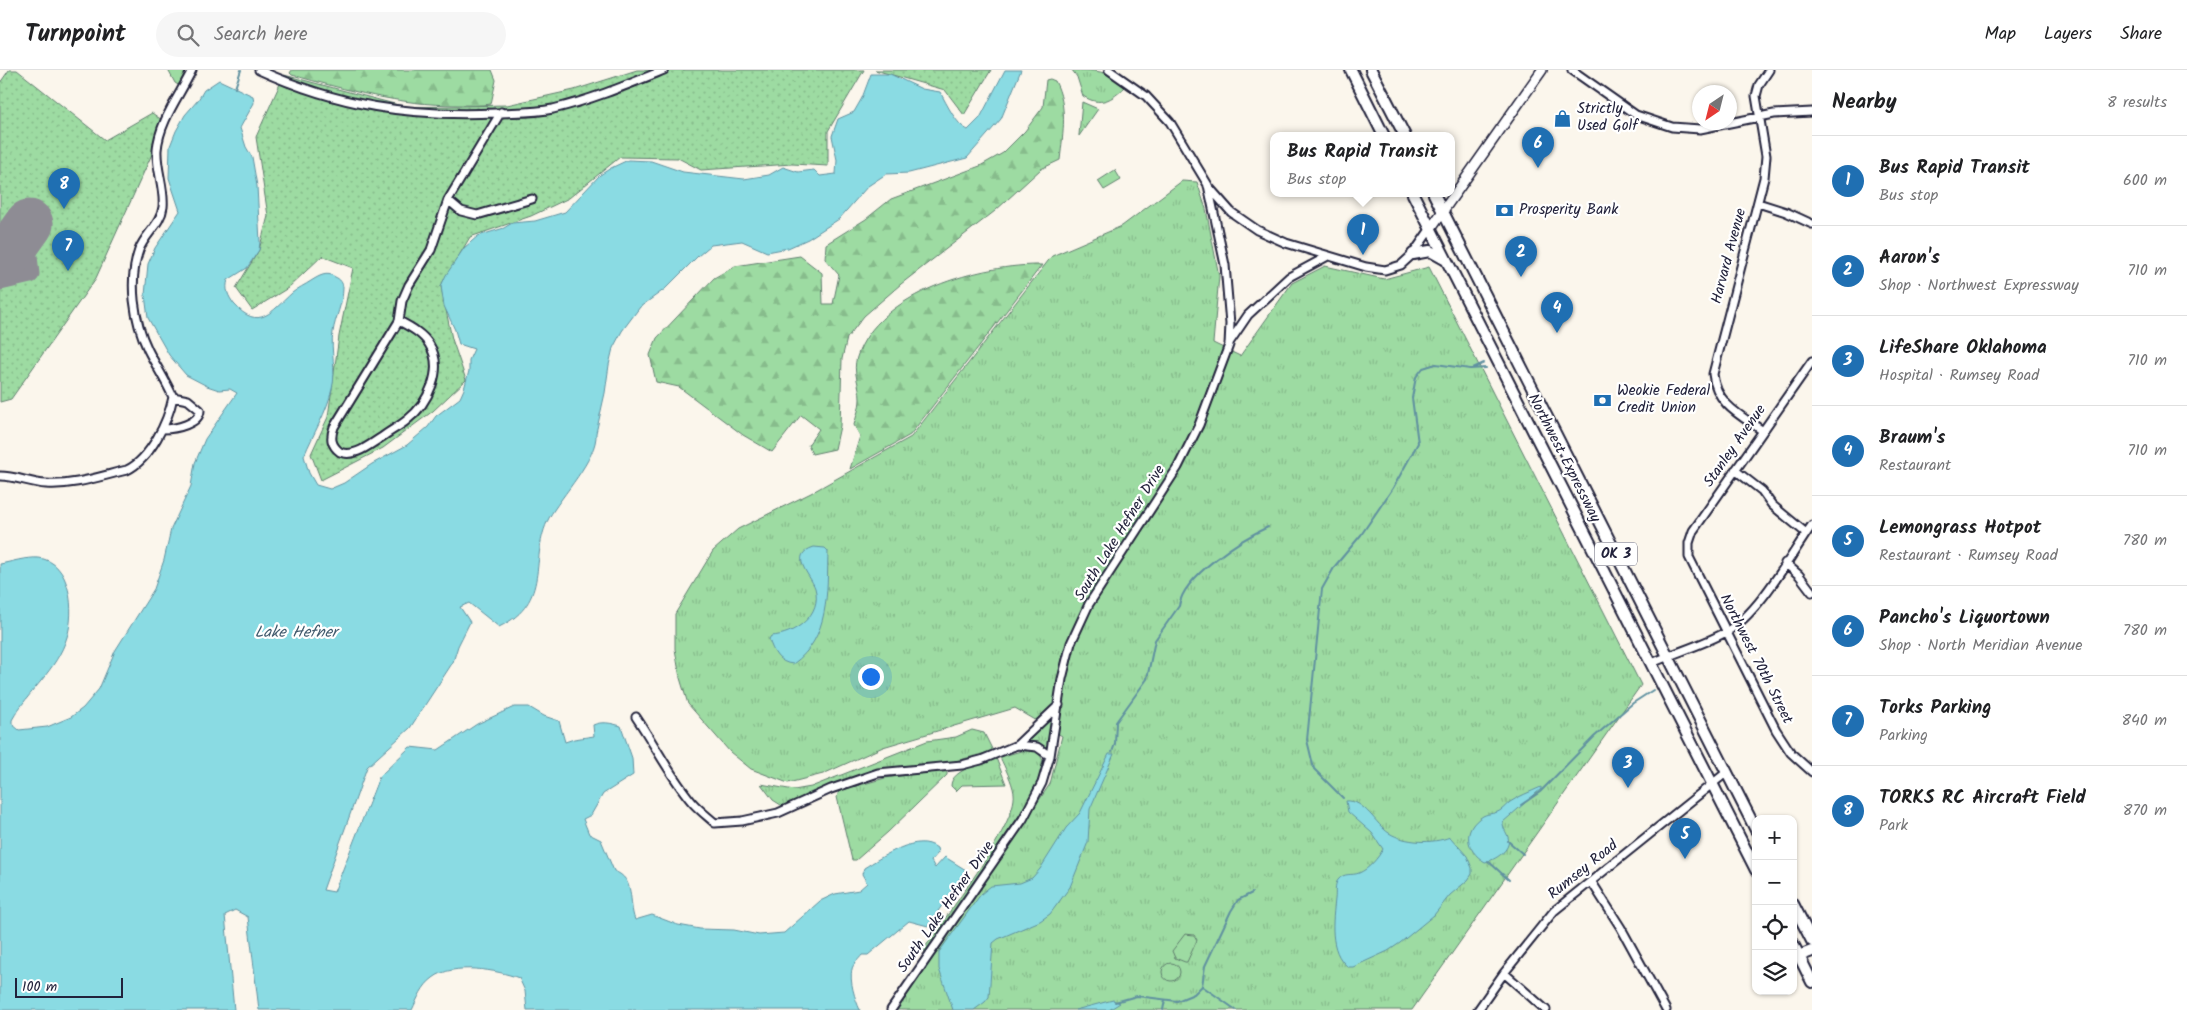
<!DOCTYPE html>
<meta charset="utf-8">
<style>
:root{--surface:#fff;--page:#f6f6f6;--text:#202124;--muted:#757577;--line:#e0e0e0;--accent:#1f6fb2}
body{margin:0;font-family:Kalam,sans-serif;background:var(--page);color:var(--text)}
.controls{position:absolute;right:15px;bottom:15px;display:grid;overflow:hidden;border-radius:10px;box-shadow:0 1px 4px #0004}
.controls button{width:45px;height:45px;display:grid;place-items:center;padding:0;border:0;border-bottom:1px solid var(--line);background:var(--surface);color:var(--text);font:25px sans-serif}
.compass{position:absolute;left:1692px;top:15px;width:45px;height:45px;border-radius:50%;background:var(--surface);box-shadow:0 1px 4px #0004;rotate:215deg}
.scale{position:absolute;left:15px;bottom:12px;width:108px;box-sizing:border-box;padding-left:5px;border:2px solid #22223b;border-top:0;font-size:14px;line-height:18px;white-space:nowrap;color:#22223b;-webkit-text-stroke:4px #fff;paint-order:stroke}
.you{position:absolute;left:870px;top:606px;width:18px;height:18px;margin:-12px;border:4px solid #fff;border-radius:50%;background:#1a73e8;box-shadow:0 0 0 8px #1a73e833}
.badge{display:grid;place-items:center;width:32px;height:32px;border-radius:50%;background:var(--accent);color:#fff;font-size:16px;font-weight:700}
.pin{position:absolute;translate:-50% -41px;filter:drop-shadow(0 1px 2px #0008)}
.pin::after{content:'';position:absolute;top:26px;width:18px;height:15px;background:inherit;clip-path:polygon(0 0,100% 0,50% 100%)}
.popup{position:absolute;left:1270px;top:62px;width:185px;height:65px;box-sizing:border-box;display:grid;place-content:center;border-radius:10px;background:var(--surface);filter:drop-shadow(0 1px 4px #0005);font-size:16px;white-space:nowrap;color:var(--muted)}
.popup b{font-size:19px;color:var(--text)}
.popup::after{content:'';position:absolute;left:50%;top:100%;margin-left:-10px;border:10px solid transparent;border-top-color:var(--surface)}
.list{margin:0;padding:0;list-style:none}
h2{display:flex;justify-content:space-between;align-items:center;height:65px;margin:0;padding:0 20px;font-size:21px}
h2 small{font-size:16px;font-weight:400;color:var(--muted)}
.list li{display:grid;grid-template-columns:32px 1fr auto;gap:15px;align-items:center;box-sizing:border-box;height:90px;padding:0 20px;border-top:1px solid var(--line)}
.list b{display:block;font-size:19px;white-space:nowrap}
.list p{margin:0;font-size:16px;white-space:nowrap;color:var(--muted)}
.list em{font-size:16px;font-style:normal;color:var(--muted)}
.icon{flex:none;width:28px;height:28px;fill:none;stroke:currentColor;stroke-width:2;stroke-linecap:round;stroke-linejoin:round}
.map{position:relative;flex:none;width:1812px;height:940px;overflow:hidden}
header{display:flex;align-items:center;gap:30px;box-sizing:border-box;height:70px;padding:0 25px;background:var(--surface);border-bottom:1px solid var(--line)}
header strong{font-size:24px}
nav{display:flex;gap:28px;margin-inline-start:auto;font-size:18px}
.search{width:350px;height:45px;background:var(--page);display:flex;align-items:center;gap:12px;box-sizing:border-box;padding:0 18px;border-radius:28px;color:var(--muted);font-size:19px}
main{display:flex}
aside{flex:1;background:var(--surface)}
.map>svg:first-child{display:block}
.grass{fill:url(#grass-tufts);stroke:#607e6e}
.forest{fill:url(#forest-firs);stroke:#607e6e}
.park{fill:url(#park-dots);stroke:#607e6e}
.garden{fill:#9ddba2;stroke:#607e6e}
.water{fill:#8adbe3;stroke:#6091a0}
.pier{fill:#fbf6ec}
.lines{fill:none;stroke-linecap:round;stroke-linejoin:round}
.stream{stroke:#6091a0;stroke-width:2}
.taxiway{stroke:#8e8c94;stroke-width:19}
.runway{stroke:#8e8c94;stroke-width:49}
.minor-casing{stroke:#22223b;stroke-width:11}
.major-casing{stroke:#22223b;stroke-width:12}
.highway-casing{stroke:#22223b;stroke-width:14}
.minor{stroke:#fff;stroke-width:7}
.major{stroke:#fff;stroke-width:9}
.highway{stroke:#fff;stroke-width:10}
.labels{text-anchor:middle;dominant-baseline:central;stroke-width:4.5;stroke-linejoin:round;paint-order:stroke}
.shield{fill:#fff;stroke:#646476;stroke-width:1}
.shield-label{font-size:14px;font-weight:bold;fill:#22223b}
.poi-label{font-size:15px;fill:#22223b;stroke:#fff;text-anchor:start}
.street-label{font-size:15px;fill:#22223b;stroke:#fff}
.water-label{font-size:16px;font-style:italic;fill:#415a6d;stroke:#fff}
</style>
<header>
<strong>Turnpoint</strong>
<div class="search"><svg class="icon" aria-label="search" viewBox="0 0 24 24"><circle cx="10" cy="10" r="6"/><path d="M15 15l6 6"/></svg>Search here</div>
<nav><a>Map</a><a>Layers</a><a>Share</a></nav>
</header>
<main>
<div class="map">
<svg width="1812" height="940" viewBox="0 0 1812 940">
<defs>
<pattern id="grass-tufts" width="24" height="20" patternUnits="userSpaceOnUse" patternTransform="scale(1.25)"><rect width="24" height="20" fill="#9ddba2"/><path d="M3 7l-1-3M5 7V3M7 7l1-3M15 17l-1-3M17 17v-4M19 17l1-3" fill="none" stroke="#87bc8c"/></pattern>
<pattern id="forest-firs" width="22" height="20" patternUnits="userSpaceOnUse" patternTransform="scale(1.25)"><rect width="22" height="20" fill="#9ddba2"/><path d="M5 1l3.5 6h-7zM16 11l3.5 6h-7z" fill="#87bc8c"/></pattern>
<pattern id="park-dots" width="8" height="8" patternUnits="userSpaceOnUse" patternTransform="scale(1.25)"><rect width="8" height="8" fill="#9ddba2"/><path d="M2 2h.1M6 6h.1" fill="none" stroke="#87bc8c" stroke-width="1.8" stroke-linecap="round"/></pattern>
</defs>
<rect width="100%" height="100%" fill="#fbf6ec"/>
<filter id="ink" filterUnits="userSpaceOnUse"><feTurbulence type="fractalNoise" baseFrequency=".02" numOctaves="2"/><feDisplacementMap in="SourceGraphic" scale="10" xChannelSelector="R" yChannelSelector="G"/><feConvolveMatrix kernelMatrix="1 2 1 2 8 2 1 2 1" color-interpolation-filters="sRGB"/></filter>
<g filter="url(#ink)">
<path class="grass" d="M168,0h20l-8,16 -5,-3z
M1072,0c18,0 41,0 53,17 -13,13 -25,20 -42,9l-6,-19z
M1082,32l16,7 -19,27v-1z
M1182,111l15,1 9,27 13,67 -6,67 27,13 52,-73 33,-17 59,13 45,-12 212,418 -229,325h-515l153,-226 12,-48 -11,-7 -3,16 -3,3 -15,-6 -1,-3 15,-14 -29,-17 -132,39 -60,27 -35,9 -37,-14 -21,-17 -42,-48 -8,-26 -5,-29v-35l38,-63 25,-22 73,-36 100,-56 141,-181 70,-30z
M972,660l12,3 9,18 -41,11 -58,7 -110,38 -11,-7 -12,-16 33,6 17,-3 116,-46 29,-4z
M1028,679l9,3c6,6 7,10 5,18 -7,26 -27,51 -42,73 -24,36 -49,72 -73,108h-4c19,-32 95,-125 91,-158 -2,-12 -9,-25 -14,-36z
M996,688l10,26 -44,1 -6,6 -5,-5c0,-17 33,-23 45,-28z
M944,700l3,2v3l-59,57 -32,28h-4l-15,-63 2,-6 46,-13z"/>
<path class="forest" d="M292,0h200l4,10 -5,24c-11,2 -23,1 -34,1 -59,0 -109,-15 -165,-30l-2,-2z
M1050,9l5,2c13,25 8,52 5,79l-19,9 -46,42 -94,73 -37,32 -17,22 -5,21 -2,67 -5,23 -23,5 -4,-9 11,-16 -18,-14 -29,37 -29,-17 -64,-48 -23,-5 -6,-27 7,-17 57,-60 21,-12 65,-10 22,17 1,31h10l6,-29 -14,-16 1,-15 40,-25 25,-20 89,-33 23,-13 22,-22 18,-24 3,-27z
M1042,195l-132,170 -60,34 10,-33 -6,-11c2,-8 6,-18 6,-26 0,-15 -8,-27 -3,-42 21,-65 125,-93 185,-92z"/>
<path class="park" d="M9,0h8l88,70 47,-27 14,10 -70,155 -85,121 -11,3v-319z
M637,0h227l-36,61v35l-36,-2 -91,6 -23,-12 -58,-1 -51,41 -38,18 -61,21 -29,49 11,53 14,41 -33,31 -50,37 -62,32 -10,-26 17,-37 11,-81 14,-68 -31,-12 -34,32 -36,22 -16,-22 23,-38 9,-34 -12,-79 28,-62 122,32 101,-2 67,-15z
M875,0h116l-27,45 -19,-25z"/>
<path class="garden" d="M1115,100l6,10 -17,10 -6,-9z
M1185,864l9,1 3,5 -10,22h-2l-10,-4 -3,-7z
M1162 902a9 9 0 1 1 18 0a9 9 0 1 1-18 0Z"/>
<path class="water" d="M1005,0h16l-20,49 -34,39 -58,15 -23,1 -18,12 -29,33 -31,20 -20,9 -21,4 -25,-11 -31,4 -13,11 -33,33 -25,18 -18,24 -9,17 -4,17 -4,28 -9,40c2,25 -35,63 -47,85 -21,40 4,83 -50,109l-30,-24 -9,4 10,15 -12,24 -5,16 -43,66 -43,39 -44,123 11,2 45,-115 31,-30 28,3 39,-26 37,-17h15l15,9 15,5 6,21 9,-3 20,-3 -1,-11c9,-4 18,-2 28,1l11,32 1,17 -30,19 -12,21 -8,4 6,15 12,6 13,31c22,8 14,31 21,49l17,-5 26,10 22,4 34,1 25,5 25,-2 36,-32 15,-7 24,-4 8,-7 -5,-9 2,-6c18,-11 54,-36 73,-20l1,5 -7,8 4,7 10,-11 21,13 -38,56 -19,-5 -41,34h-6c-3,4 -9,9 -10,14 -3,12 3,30 8,41h-333l-2,-19 -6,-13c-22,-8 -66,-16 -86,0 -11,8 -15,20 -21,32h-153l-11,-93 -13,-7 -10,5 9,95h-234v-446c11,-2 26,-7 38,-6 34,3 37,55 29,79 -10,33 -39,54 -55,83v4l7,6 28,-3 24,-10 12,-9 16,-19 16,-38 39,-62 10,-29 7,-31 20,-43 4,-23 10,-24 32,-46 -7,-4 -11,1 -12,-4 -21,-11 -17,-20 -21,-37 -3,-23 3,-31 7,-16 25,-37 -11,-33 1,-32 6,-15 9,-16 13,-15 6,-10 15,-10 34,16 1,7 -14,25 6,19 6,10 5,29 3,56 -1,8 -12,18 -19,12c-3,9 0,16 6,24 25,28 38,7 58,-11 6,-5 13,-8 19,-12 8,-5 16,-10 24,-4 5,2 8,6 8,11 0,15 -8,30 -10,44 -3,19 4,38 -1,57 -5,23 -19,45 -28,67l5,17 7,12 14,4 14,-6 28,-19 35,-19 21,-18 8,-11 24,-18 4,-9 5,-18v-11l5,-11 -15,-5 -4,-14 -11,-24 -3,-20 5,-11 18,-27 14,-12 26,-8 8,-5 23,-2 30,-9 35,-37 11,-7 17,-8 23,1 32,11 61,7 25,-4 14,-8 15,5 16,-2 6,6 16,-2 1,-14 -5,-24 6,-17 16,-7 8,-14 9,-24h19l32,15 18,3c7,12 16,33 28,38l12,-12z
M814,477l11,1 3,3c-1,40 2,87 -35,113 -14,-1 -20,-12 -24,-25l2,-3c23,-1 52,-21 44,-48 -5,-14 -27,-33 -1,-41z
M1109,684h5l-24,55 -2,33 -18,45 -20,27 -10,7 -42,18 -5,4 -4,54 -4,5 -11,8h-21l-14,-41v-17l42,-58 10,-8 29,-3 12,-5 8,-9 26,-41 14,-15z
M1541,717v2l-38,33c0,7 3,9 5,15 4,13 -13,23 -23,25 -20,-12 -23,-33 -2,-46 6,-3 13,-2 18,-6 3,-2 5,-5 9,-8 9,-6 20,-10 31,-15z
M1346,731c18,-2 30,24 43,32 16,10 44,11 61,4l17,19 5,12v6l-4,6 -18,15 -16,20 -34,28 -12,8 -35,16h-5c-20,-16 -15,-47 -13,-68 1,-6 -1,-14 3,-19 6,-8 14,-4 21,-7 10,-4 19,-15 24,-24l-11,-16 -24,-21z
M1113,930l7,3 -11,7h-34z"/>
<path class="pier" d="M409,675l24,2 -24,-2 -29,28 -47,118 -8,-3 17,-44 -16,45 6,1 45,-114z"/>
<g class="lines">
<path class="stream" d="M235,18l6,-18
M1473,298l11,-5
M1112,682l3,-8 1,-22 31,-43 8,-39 24,-34c4,-30 64,-68 89,-79
M1343,728l-29,-29 -7,-29 15,-151 13,-23 26,-31 32,-47 25,-45 -6,-45 4,-21 7,-9 13,-4 34,5 16,-1
M1521,735l19,-13 54,-55 39,-34 20,-13
M1508,771l15,13
M1488,791l21,19
M1202,916l34,24
M1115,932l22,-6 40,5 17,-7 8,-8 3,-20 26,-55 7,-11 14,-7
M1163,940l2,-10"/>
<path class="taxiway" d="M0,211l30,-7 -5,-44"/>
<path class="runway" d="M0,195l29,-41"/>
<defs>
<path id="minor" d="M259,0c79,36 152,47 237,43 19,-1 38,0 57,-4 38,-9 74,-24 111,-39
M1572,0l64,45 36,12 28,2 74,-15 38,-2
M1208,116l23,26 26,18 29,13 80,24 19,3 16,-5 12,-11 18,-26
M448,130l13,11 16,4 55,-16
M1758,133l28,9 26,12
M399,251c11,6 23,12 30,23 16,25 -1,60 -22,76 -7,6 -17,11 -25,17 -12,7 -27,21 -42,15 -9,-7 -10,-14 -6,-25l65,-106 3,-20 7,-16 22,-35 17,-50 53,-88
M1229,273l19,-28 41,-38 39,-21
M1812,291l-119,170 -4,12v14l87,173 15,23 21,19
M163,359c12,0 37,-5 37,-19l-12,-10 -15,-3
M1763,361c-23,-16 -47,-27 -50,-57l51,-196 2,-22 -10,-60 3,-11 10,-15
M1735,400l27,21 10,14 34,28
M0,406c16,0 30,7 46,8 27,2 55,-8 81,-14 23,-11 41,-48 46,-73 -7,-16 -17,-31 -25,-47 -14,-29 -20,-69 -9,-100 6,-16 22,-26 24,-43 2,-18 -7,-38 -6,-57 2,-28 23,-55 35,-80
M1785,493l14,12 13,17
M1652,593c24,-11 51,-18 74,-31 33,-18 64,-76 86,-107
M636,647c19,28 34,59 56,85 7,8 15,14 23,21l27,-2 36,-8 53,-24 47,-16 84,-8 19,-5 36,-15 42,-40
M1017,675l20,2 13,9
M1591,811l30,47 45,82
M1504,903l42,37
M891,940l132,-191 19,-36 8,-27 12,-77 9,-36 18,-39 89,-137 21,-42 30,-80 1,-21 -5,-59 -17,-80 -38,-63 -24,-26 -37,-26
M1478,940l26,-37 50,-62 173,-139"/>
<path id="major" d="M1431,158l111,-158"/>
<path id="highway" d="M1351,0l33,66
M1371,0l34,66
M1413,124l343,676
M1434,124l322,636
M1413,184l17,-3 16,9
M1793,834l19,37
M1793,874l19,38
M1799,886l13,-5"/>
</defs>
<use href="#minor" class="minor-casing"/>
<use href="#major" class="major-casing"/>
<use href="#highway" class="highway-casing"/>
<use href="#minor" class="minor"/>
<use href="#major" class="major"/>
<use href="#highway" class="highway"/>
</g>
</g>
<defs>
<symbol id="shop-bare" viewBox="-9 -9 18 18"><path d="M-5-2.5h2.3a2.7 3.5 0 0 1 5.4 0H5L5.5 6h-11ZM-1.5-2.5h3a1.5 2.3 0 0 0-3 0Z" fill="#1f6fb2" stroke="#fff" stroke-width="2.5" paint-order="stroke"/></symbol>
<symbol id="bank-bare" viewBox="-9 -9 18 18"><path d="M-6-4H6V4H-6ZM0-2.3a2.3 2.3 0 1 0 0 4.6a2.3 2.3 0 1 0 0-4.6Z" fill="#1f6fb2" stroke="#fff" stroke-width="2.5" paint-order="stroke"/></symbol>
</defs>
<g fill-rule="evenodd">
<use href="#shop-bare" x="1550" y="36" width="25" height="25"/>
<use href="#bank-bare" x="1492" y="128" width="25" height="25"/>
<use href="#bank-bare" x="1590" y="318" width="25" height="25"/>
</g>
<g class="labels">
<rect class="shield" x="1595" y="472.5" width="42" height="23" rx="4"/>
<g class="shield-label">
<text x="1616" y="484">OK 3</text>
</g>
<g class="poi-label">
<text x="1577" y="39">Strictly<tspan x="1577" dy="17">Used Golf</tspan></text>
<text x="1519" y="140">Prosperity Bank</text>
<text x="1617" y="321">Weokie Federal<tspan x="1617" dy="17">Credit Union</tspan></text>
</g>
<g class="street-label">
<text transform="translate(1729 186) rotate(-75)">Harvard Avenue</text>
<text transform="translate(1735 376) rotate(-55)">Stanley Avenue</text>
<text transform="translate(1564 388) rotate(63)">Northwest Expressway</text>
<text transform="translate(1120 463) rotate(-58)">South Lake Hefner Drive</text>
<text transform="translate(1756 589) rotate(63)">Northwest 70th Street</text>
<text transform="translate(1583 800) rotate(-39)">Rumsey Road</text>
<text transform="translate(946 837) rotate(-55)">South Lake Hefner Drive</text>
</g>
<g class="water-label">
<text x="296" y="562">Lake Hefner</text>
</g>
</g>
</svg>
<div class="controls">
<button>+</button>
<button>−</button>
<button><svg class="icon" aria-label="locate" viewBox="0 0 24 24"><circle cx="12" cy="12" r="6"/><path d="M12 2v4M12 18v4M2 12h4M18 12h4"/></svg></button>
<button><svg class="icon" aria-label="layers" viewBox="0 0 24 24"><path d="M12 4l9 5-9 5-9-5zM3 14l9 5 9-5"/></svg></button>
</div>
<svg class="compass" viewBox="-18 -18 36 36"><path d="M0-13l5 13h-10z" fill="#e53935"/><path d="M0 13l5-13h-10z" fill="#757577"/></svg>
<div class="scale">100 m</div>
<div class="you"></div>
<div class="pin badge" style="left:1363px;top:185px">1</div>
<div class="popup"><b>Bus Rapid Transit</b>Bus stop</div>
<div class="pin badge" style="left:1521px;top:207px">2</div>
<div class="pin badge" style="left:1628px;top:718px">3</div>
<div class="pin badge" style="left:1557px;top:263px">4</div>
<div class="pin badge" style="left:1685px;top:789px">5</div>
<div class="pin badge" style="left:1538px;top:98px">6</div>
<div class="pin badge" style="left:68px;top:201px">7</div>
<div class="pin badge" style="left:64px;top:139px">8</div>
</div>
<aside>
<h2>Nearby<small>8 results</small></h2>
<ul class="list">
<li><span class="badge">1</span><div><b>Bus Rapid Transit</b><p>Bus stop</p></div><em>600 m</em></li>
<li><span class="badge">2</span><div><b>Aaron's</b><p>Shop · Northwest Expressway</p></div><em>710 m</em></li>
<li><span class="badge">3</span><div><b>LifeShare Oklahoma</b><p>Hospital · Rumsey Road</p></div><em>710 m</em></li>
<li><span class="badge">4</span><div><b>Braum's</b><p>Restaurant</p></div><em>710 m</em></li>
<li><span class="badge">5</span><div><b>Lemongrass Hotpot</b><p>Restaurant · Rumsey Road</p></div><em>780 m</em></li>
<li><span class="badge">6</span><div><b>Pancho's Liquortown</b><p>Shop · North Meridian Avenue</p></div><em>780 m</em></li>
<li><span class="badge">7</span><div><b>Torks Parking</b><p>Parking</p></div><em>840 m</em></li>
<li><span class="badge">8</span><div><b>TORKS RC Aircraft Field</b><p>Park</p></div><em>870 m</em></li>
</ul>
</aside>
</main>
